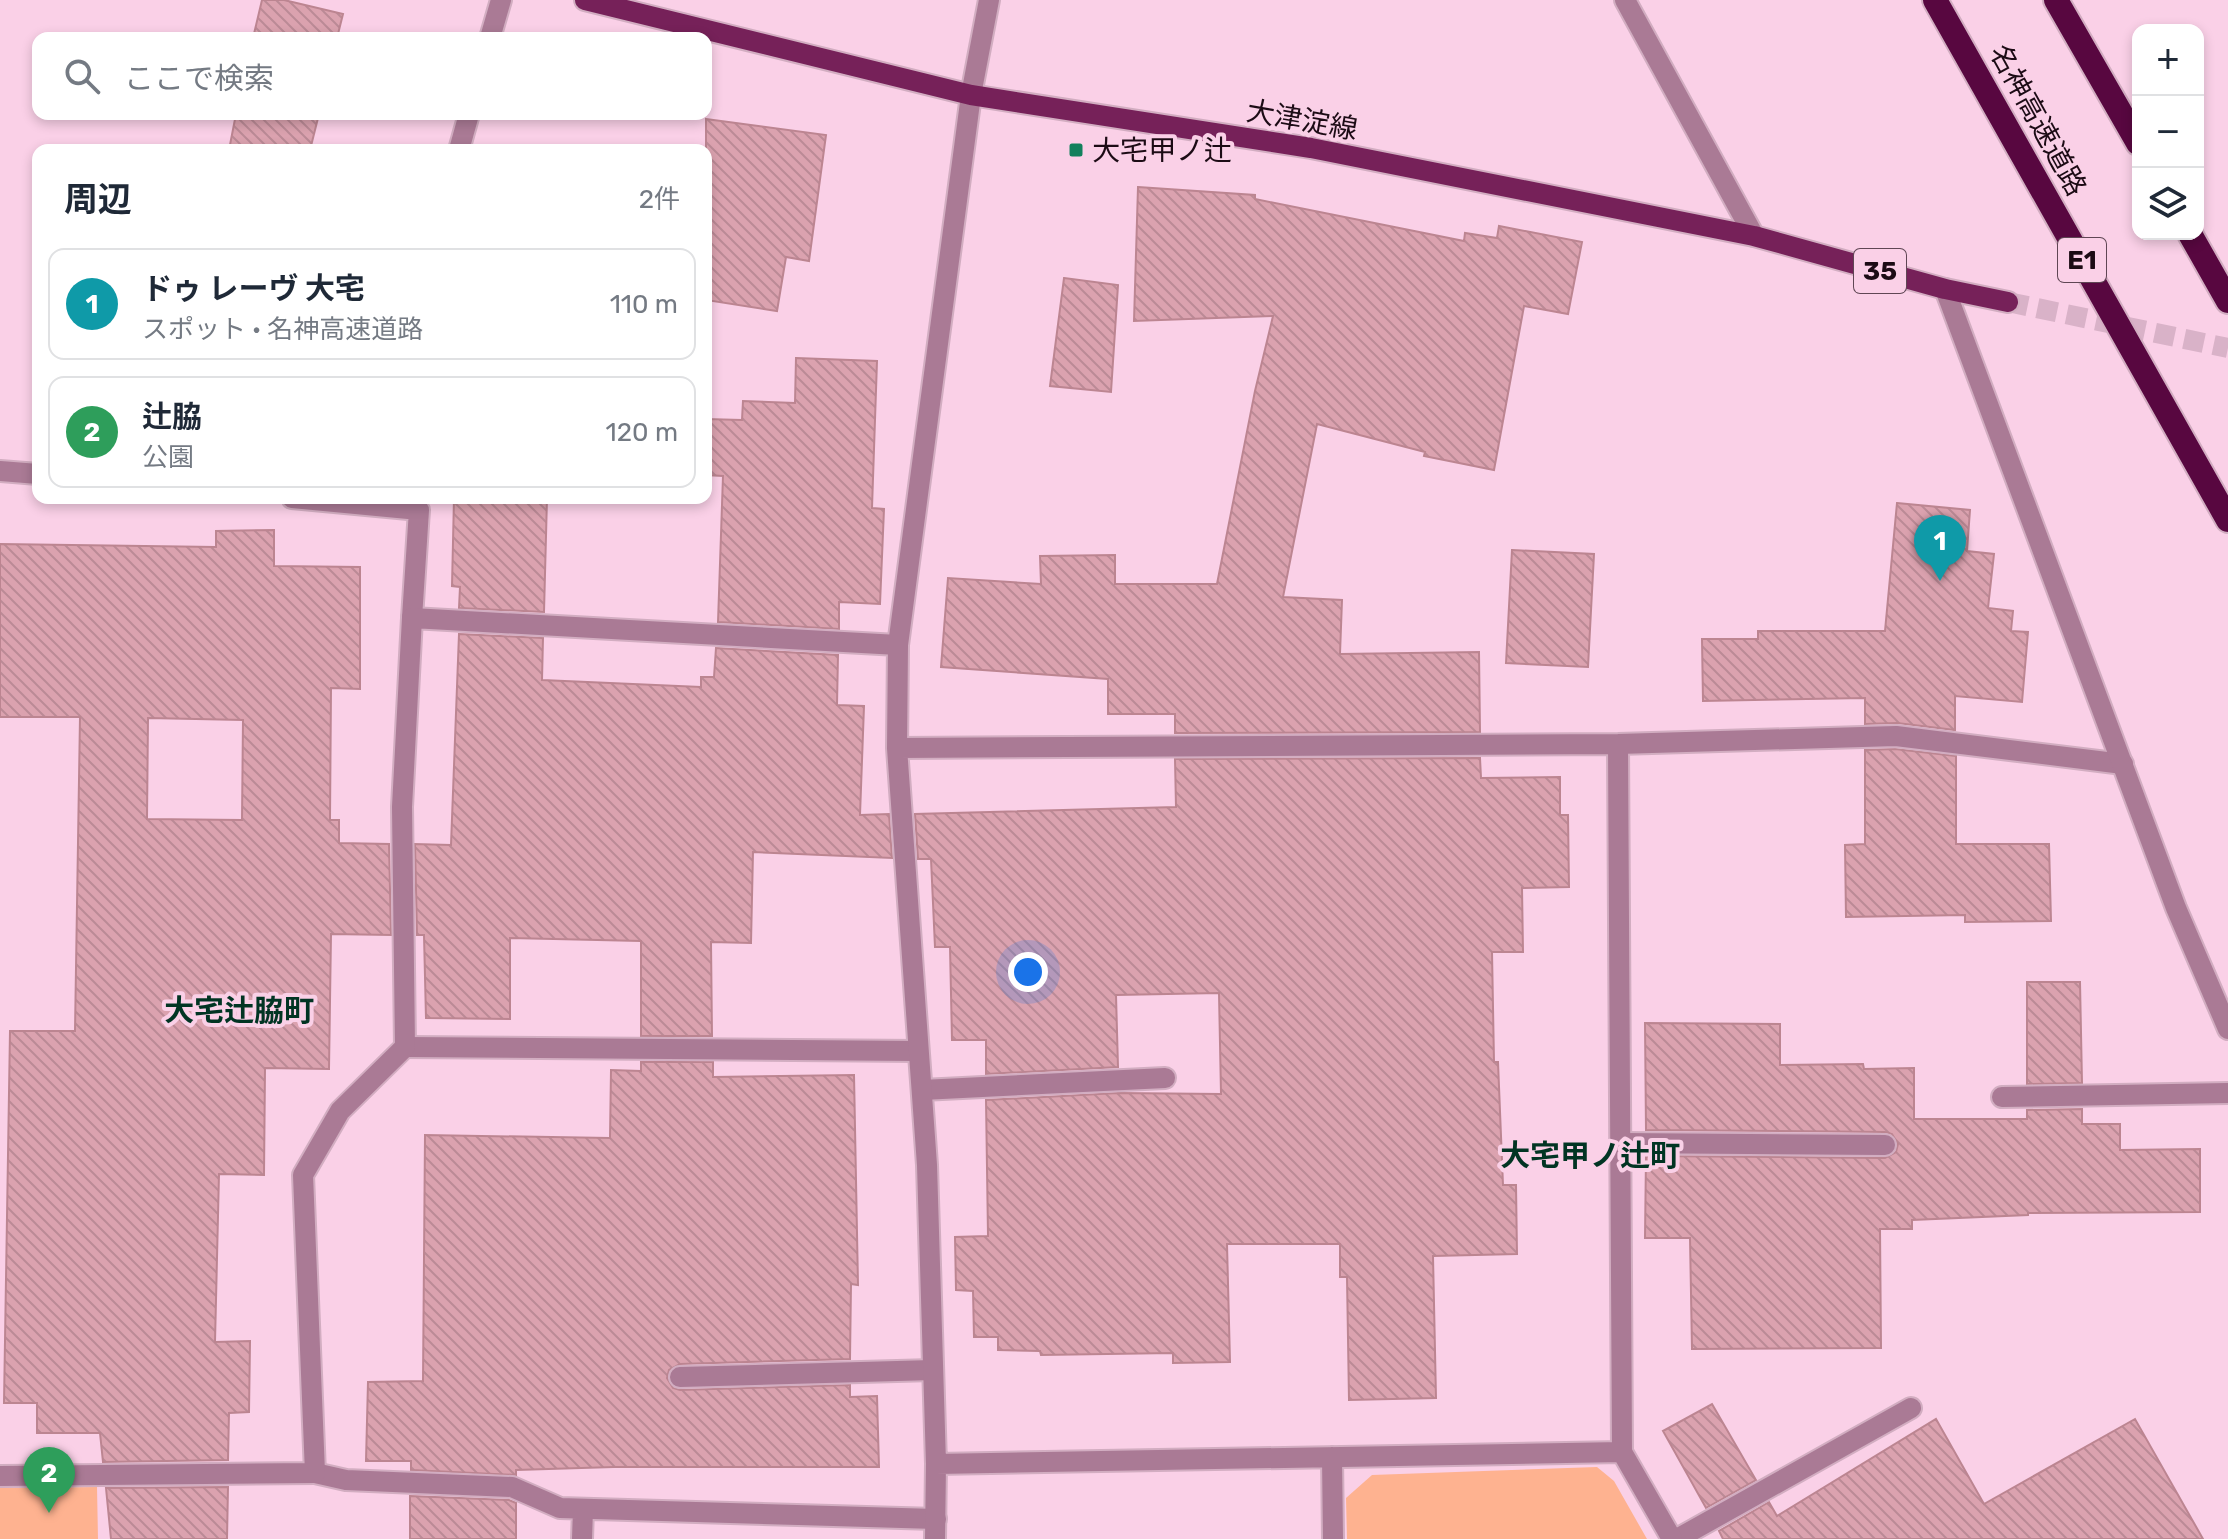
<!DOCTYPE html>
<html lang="ja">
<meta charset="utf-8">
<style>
:root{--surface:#fff;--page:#f6f6f7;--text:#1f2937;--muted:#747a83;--line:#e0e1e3;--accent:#1a73e8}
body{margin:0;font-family:Rubik,"Noto Sans JP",sans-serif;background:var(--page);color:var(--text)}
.controls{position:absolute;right:24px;top:24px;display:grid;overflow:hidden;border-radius:16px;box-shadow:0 4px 12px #0003}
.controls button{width:72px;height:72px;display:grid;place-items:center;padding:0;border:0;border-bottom:2px solid var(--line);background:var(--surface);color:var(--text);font:40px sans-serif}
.you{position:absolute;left:1028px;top:972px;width:28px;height:28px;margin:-20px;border:6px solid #fff;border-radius:50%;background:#1a73e8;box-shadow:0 0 0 12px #1a73e833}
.badge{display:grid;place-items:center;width:52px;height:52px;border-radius:50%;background:var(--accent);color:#fff;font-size:26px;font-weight:700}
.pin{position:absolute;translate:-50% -66px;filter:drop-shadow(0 2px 4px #0008)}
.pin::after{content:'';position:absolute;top:42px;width:28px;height:24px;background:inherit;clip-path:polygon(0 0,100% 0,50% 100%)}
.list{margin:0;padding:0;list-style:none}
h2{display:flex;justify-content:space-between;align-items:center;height:104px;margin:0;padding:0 32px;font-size:34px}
h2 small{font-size:26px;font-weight:400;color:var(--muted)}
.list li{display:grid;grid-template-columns:52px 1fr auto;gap:24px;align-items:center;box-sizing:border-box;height:112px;margin:0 16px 16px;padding:0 16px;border:2px solid var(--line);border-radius:16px}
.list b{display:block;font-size:30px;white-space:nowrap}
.list p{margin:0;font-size:26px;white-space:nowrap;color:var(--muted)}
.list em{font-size:26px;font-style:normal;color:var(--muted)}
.icon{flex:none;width:44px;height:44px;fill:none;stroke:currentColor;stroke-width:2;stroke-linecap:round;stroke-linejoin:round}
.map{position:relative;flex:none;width:2228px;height:1539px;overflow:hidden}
.search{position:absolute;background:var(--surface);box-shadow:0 4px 12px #0003;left:32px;top:32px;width:680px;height:88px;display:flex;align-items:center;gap:20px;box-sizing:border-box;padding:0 28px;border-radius:16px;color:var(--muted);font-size:30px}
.panel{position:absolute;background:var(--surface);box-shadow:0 4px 12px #0003;left:32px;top:144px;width:680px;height:360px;border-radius:16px}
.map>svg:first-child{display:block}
.green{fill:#feb290}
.building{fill:url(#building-back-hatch);stroke:#bc8591;stroke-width:2;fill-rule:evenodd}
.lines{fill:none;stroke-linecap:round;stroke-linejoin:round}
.primary-tunnel{stroke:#d9b2c8;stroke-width:20;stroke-dasharray:20 10;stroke-linecap:butt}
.service-casing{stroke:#d2adc1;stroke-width:24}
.minor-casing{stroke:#d2adc1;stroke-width:24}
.tertiary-casing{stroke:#d2adc1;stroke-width:24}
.primary-casing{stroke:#d2adc1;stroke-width:24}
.motorway-casing{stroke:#d2adc1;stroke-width:28}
.service{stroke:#aa7a95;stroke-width:20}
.minor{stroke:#aa7a95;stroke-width:20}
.tertiary{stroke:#aa7a95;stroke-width:20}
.primary{stroke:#762159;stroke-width:20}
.motorway{stroke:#580740;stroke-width:24}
.poi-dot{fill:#12805c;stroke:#fad0e7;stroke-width:3}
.labels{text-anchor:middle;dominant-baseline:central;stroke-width:8;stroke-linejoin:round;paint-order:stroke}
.shield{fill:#fad0e7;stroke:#5f4654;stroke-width:2}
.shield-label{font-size:26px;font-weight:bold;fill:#1c0b15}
.street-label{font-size:28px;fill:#1c0b15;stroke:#fad0e7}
.poi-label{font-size:28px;fill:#1c0b15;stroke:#fad0e7;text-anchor:start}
.neighbourhood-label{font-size:30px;font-weight:bold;fill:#013423;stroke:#fad0e7}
</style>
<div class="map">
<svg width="2228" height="1539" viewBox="0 0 2228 1539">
<defs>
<pattern id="building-back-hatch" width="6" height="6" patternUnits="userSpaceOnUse" patternTransform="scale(2)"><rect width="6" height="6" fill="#dba2af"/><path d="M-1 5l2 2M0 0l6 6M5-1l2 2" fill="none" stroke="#bb8a96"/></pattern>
</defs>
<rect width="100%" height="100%" fill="#fad0e7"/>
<path class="green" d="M1597,1467l17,14 33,58h-300l-1,-41 26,-23z
M97,1487l1,52h-98v-51z"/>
<path class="building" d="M262,0h22l59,14 -6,24h-84z
M236,114h83l-9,36h-81z
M706,119l120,16 -17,126 -23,-4 -9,54 -71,-11z
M1138,187l117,8v4l209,42 1,-8 32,5 2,-12 83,16 -14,72 -44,-8 -30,164 -70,-14 1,-4 -108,-28 -34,173 59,3 -2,54 139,-2 1,80 -305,1v-19h-67v-35l-167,-12 7,-89 93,6 -1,-28 75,-1v29h102l38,-193 18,-75 -139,5z
M1064,278l54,7 -7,107 -61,-6z
M796,358l81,3 -5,147 12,1 -4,95 -41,-2v27l-121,-7 5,-146 -17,-1v-56l36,1 1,-19 52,2z
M454,498h93l-3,114 -85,-4 1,-21 -8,-1z
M1897,503l73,7 -3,41 27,3 -6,54 25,3 -2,20 17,1 -6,70 -67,-6v34l-58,-7 -32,1v-26l-162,3 -1,-62h56v-8h127z
M274,530v36l86,1v122l-29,-1 -1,132h9v23l50,1 2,91 -60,-1 -2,135 -64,-1 -1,107 -45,-1 -4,168 35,-1 -1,71 -20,1 -1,47 -125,2 -3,-29h-63v-30h-33l6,-372h65l5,-314h-80v-173l216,3v-16zM148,718l95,2 -1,100 -95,-1z
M1512,550l82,4 -6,113 -82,-4z
M459,634l84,4 -1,42 159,7v-10h13l2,-29 122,7 -1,50 27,1 -4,109 29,-1 3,44 -139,-6 -2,91 -40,-1 1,94h-71v-95l-131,-3v81l-84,-1 -2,-83h-7l-2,-91 36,1z
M1895,749l61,7v88h93l2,77 -86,1v-7l-119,2 -1,-72 20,-1v-94z
M1480,758l1,20 79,-1v38h8l1,72 -47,1 1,64h-31l2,110h4l5,123h13l1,69 -84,2 3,142 -87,2 -2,-123h-7v-33h-113l3,118 -57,1v-10l-132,2 -1,-4 -42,-1v-13h-24l-1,-46 -17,-1 -1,-53 33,-1 -2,-136 132,-7 103,1 -2,-101 -103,2 2,72 -132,7v-34h-34l-2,-93h-15l-4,-88h-13l-3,-45 261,-7 -1,-48z
M2027,982h53l2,101 -55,1z
M1645,1023l135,1v41l83,-1 1,5 50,-1v51h113v-9l55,-1v15h38v26l80,-1v63l-172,1v2l-116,5v9h-32l1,119 -189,1 -2,-111h-45l1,-82 239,2 11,-6 2,-8 -6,-10 -7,-2 -239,-2z
M641,1062h72v15l141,-2 4,210 -7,-1 -1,75 -170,5 -11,6 -2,8 6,10 7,2 170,-5v12l27,-1 2,71h-265l-98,3v5l-105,-5v-9h-45l2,-79 55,-1 2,-246 185,3 1,-68 30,1z
M1712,1404l44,76 -50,28 -43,-77z
M1936,1419l48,85 151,-85 68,120h-480l-4,-8 50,-29 8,14z
M228,1487l-1,52h-116l-5,-51z
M410,1496l99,4 7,3v36h-106z"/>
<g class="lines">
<path class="primary-tunnel" d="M2008,302l220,46"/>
<defs>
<path id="service" d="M490,38l11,-38
M459,150l10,-36
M0,471l38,3
M292,498l127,12 -7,108
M405,1047l513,4
M922,1090l243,-12
M2002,1097l226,-4
M1621,1143l264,2
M680,1377l253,-7
M315,1473l31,7 166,7 48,21 376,11
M582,1539l1,-30
M1677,1539l234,-131"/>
<path id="minor" d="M1618,744l4,708
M897,748l721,-4 278,-8 227,28
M1332,1457l1,82
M936,1464l686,-12 50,87
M0,1476l315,-3 -12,-298 37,-64 65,-64 -3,-240 10,-189 486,27
M935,1539l1,-75 -9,-299 -30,-417 1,-103 73,-550 18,-95"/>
<path id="tertiary" d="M1625,0l129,236
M1945,289l231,619 52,121"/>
<path id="primary" d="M585,0l386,95 340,53 443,88 191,53 63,13"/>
<path id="motorway" d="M1935,0l293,520
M2056,0l82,143
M2190,234l38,67"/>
</defs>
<use href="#service" class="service-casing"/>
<use href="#minor" class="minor-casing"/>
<use href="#tertiary" class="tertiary-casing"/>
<use href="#primary" class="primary-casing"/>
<use href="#motorway" class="motorway-casing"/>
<use href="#service" class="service"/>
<use href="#minor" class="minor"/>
<use href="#tertiary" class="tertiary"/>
<use href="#primary" class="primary"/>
<use href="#motorway" class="motorway"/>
</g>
<rect class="poi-dot" x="1068" y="142" width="16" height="16" rx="4"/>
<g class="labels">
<g class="shield">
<rect x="2058" y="238" width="48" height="44" rx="6"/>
<rect x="1854" y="249" width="52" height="44" rx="6"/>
</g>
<g class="shield-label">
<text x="2082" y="260">E1</text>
<text x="1880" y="271">35</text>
</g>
<g class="street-label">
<text transform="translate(1302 120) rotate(10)">大津淀線</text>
<text transform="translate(2038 120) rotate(61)">名神高速道路</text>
</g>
<g class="poi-label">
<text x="1092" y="150">大宅甲ノ辻</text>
</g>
<g class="neighbourhood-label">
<text x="239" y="1011">大宅辻脇町</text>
<text x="1590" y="1156">大宅甲ノ辻町</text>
</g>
</g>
</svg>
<div class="controls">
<button>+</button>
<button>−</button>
<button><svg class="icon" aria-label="layers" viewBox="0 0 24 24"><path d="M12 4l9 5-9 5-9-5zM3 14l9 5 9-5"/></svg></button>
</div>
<div class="you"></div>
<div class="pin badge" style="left:1940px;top:581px;background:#0f9aa8">1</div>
<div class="pin badge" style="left:49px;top:1513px;background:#2e9e5b">2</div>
<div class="search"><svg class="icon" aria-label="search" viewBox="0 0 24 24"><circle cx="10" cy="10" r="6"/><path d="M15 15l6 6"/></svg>ここで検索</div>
<section class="panel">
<h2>周辺<small>2件</small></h2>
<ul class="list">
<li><span class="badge" style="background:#0f9aa8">1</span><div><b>ドゥ レーヴ 大宅</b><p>スポット · 名神高速道路</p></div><em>110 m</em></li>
<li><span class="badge" style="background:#2e9e5b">2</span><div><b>辻脇</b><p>公園</p></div><em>120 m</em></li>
</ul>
</section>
</div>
